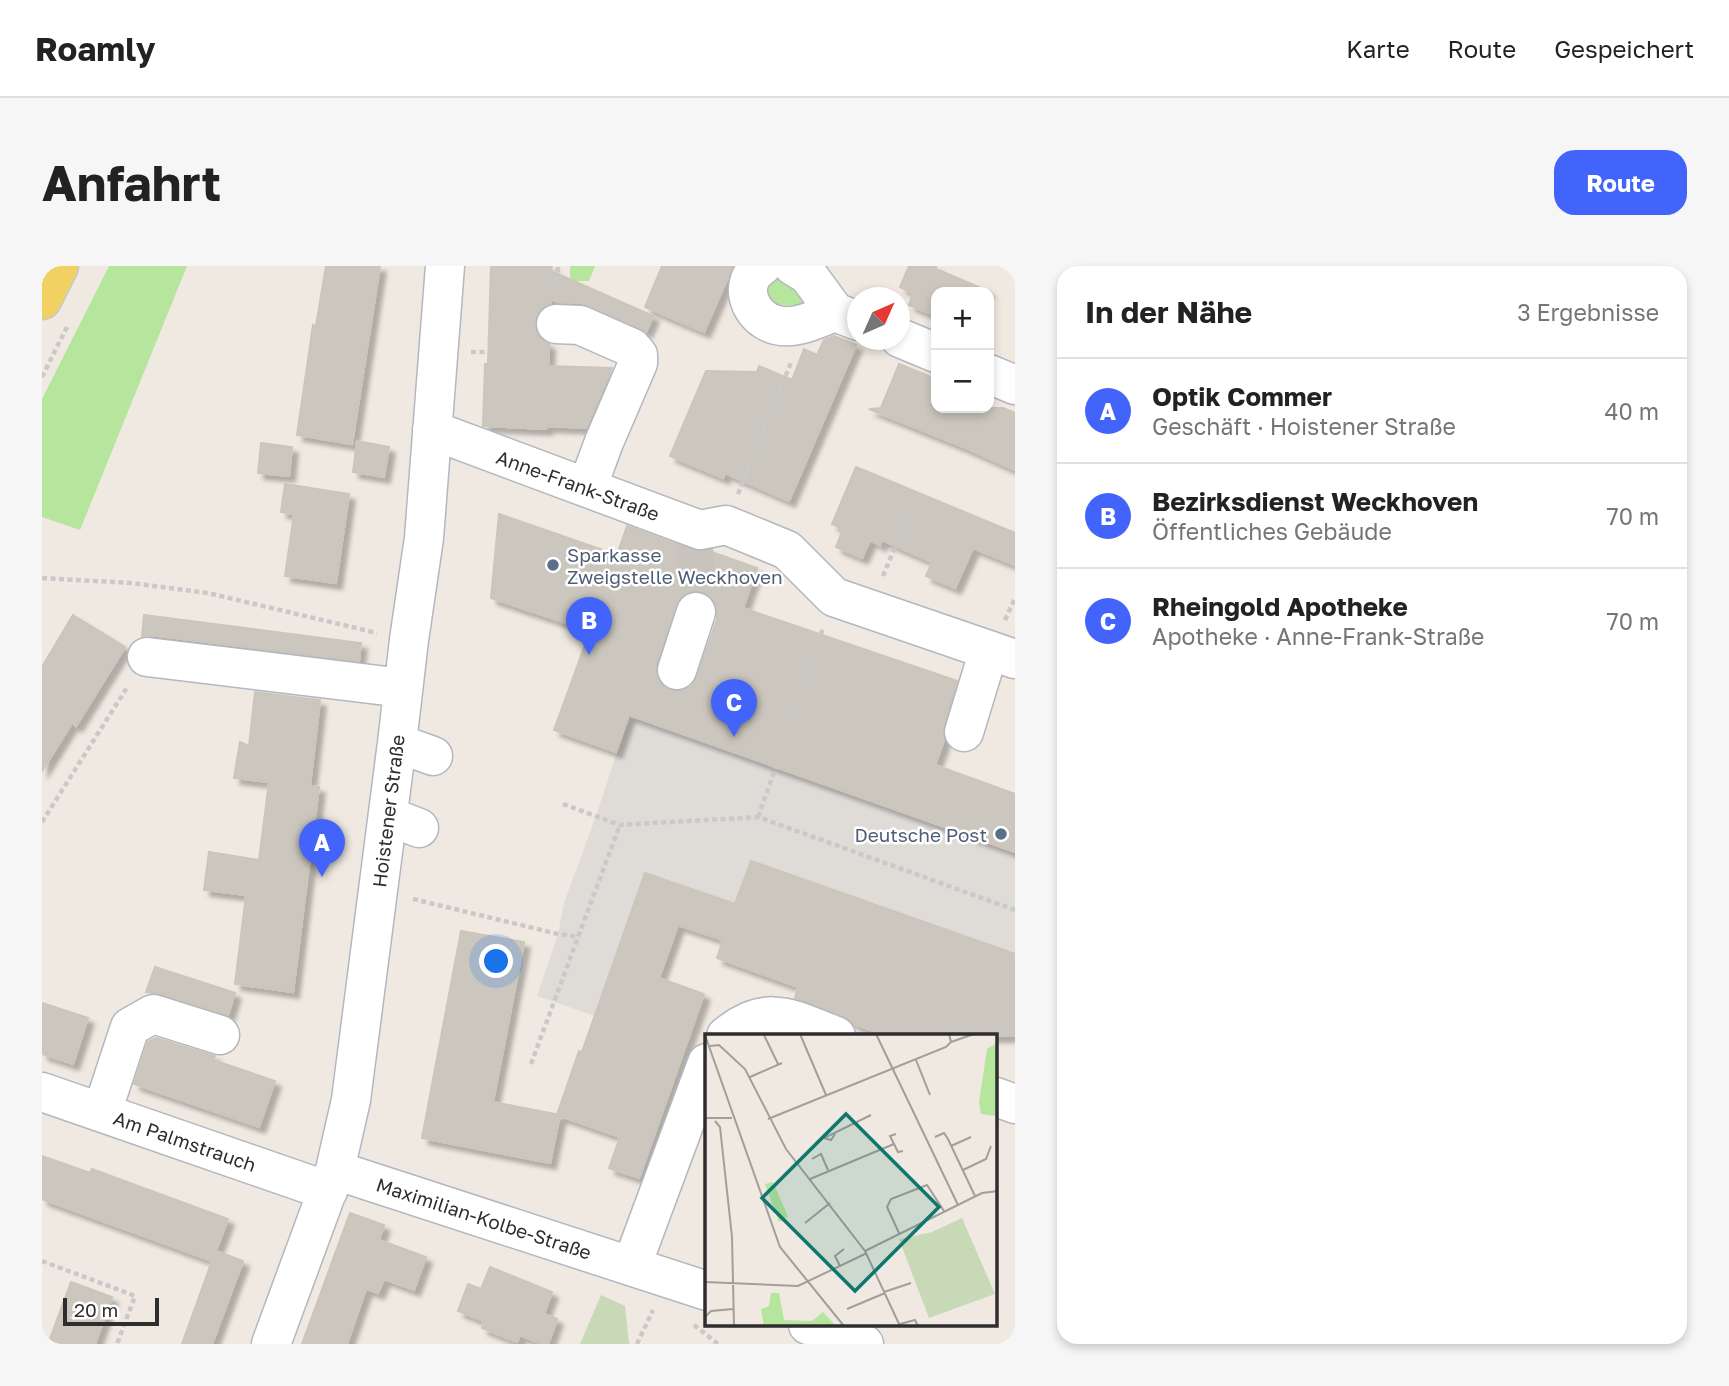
<!DOCTYPE html>
<html lang="de">
<meta charset="utf-8">
<style>
:root{--surface:#fff;--page:#f6f6f6;--text:#222;--muted:#767676;--line:#e0e0e0;--accent:#4264fb}
body{margin:0;font-family:"Golos Text",sans-serif;background:var(--page);color:var(--text)}
.controls{position:absolute;right:21px;top:21px;display:grid;overflow:hidden;border-radius:14px;box-shadow:0 4px 10px #0003}
.controls button{width:63px;height:63px;display:grid;place-items:center;padding:0;border:0;border-bottom:2px solid var(--line);background:var(--surface);color:var(--text);font:35px sans-serif}
.compass{position:absolute;left:805px;top:21px;width:63px;height:63px;border-radius:50%;background:var(--surface);box-shadow:0 4px 10px #0003;rotate:45deg}
.scale{position:absolute;left:21px;bottom:18px;width:96px;box-sizing:border-box;padding-left:7px;border:4px solid #2e2e2e;border-top:0;font-size:19px;line-height:24px;white-space:nowrap;color:#2e2e2e;-webkit-text-stroke:5px #fff;paint-order:stroke}
.you{position:absolute;left:455px;top:696px;width:24px;height:24px;margin:-18px;border:5px solid #fff;border-radius:50%;background:#1a73e8;box-shadow:0 0 0 10px #1a73e833}
.badge{display:grid;place-items:center;width:46px;height:46px;border-radius:50%;background:var(--accent);color:#fff;font-size:23px;font-weight:700}
.pin{position:absolute;translate:-50% -58px;filter:drop-shadow(0 2px 4px #0008)}
.pin::after{content:'';position:absolute;top:37px;width:24px;height:21px;background:inherit;clip-path:polygon(0 0,100% 0,50% 100%)}
.list{margin:0;padding:0;list-style:none}
h2{display:flex;justify-content:space-between;align-items:center;height:91px;margin:0;padding:0 28px;font-size:30px}
h2 small{font-size:23px;font-weight:400;color:var(--muted)}
.list li{display:grid;grid-template-columns:46px 1fr auto;gap:21px;align-items:center;box-sizing:border-box;height:105px;padding:0 28px;border-top:2px solid var(--line)}
.list b{display:block;font-size:26px;white-space:nowrap}
.list p{margin:0;font-size:23px;white-space:nowrap;color:var(--muted)}
.list em{font-size:23px;font-style:normal;color:var(--muted)}
.map{position:relative;flex:none;width:973px;height:1078px;overflow:hidden;border-radius:21px}
header{display:flex;align-items:center;gap:42px;box-sizing:border-box;height:98px;padding:0 35px;background:var(--surface);border-bottom:2px solid var(--line)}
header strong{font-size:33px}
nav{display:flex;gap:38px;margin-inline-start:auto;font-size:24px}
.intro{display:flex;align-items:center;justify-content:space-between;box-sizing:border-box;height:168px;padding:0 42px}
h1{margin:0;font-size:49px}
.button{padding:18px 32px;border-radius:21px;background:var(--accent);color:#fff;font-size:24px;font-weight:700}
main{display:flex;gap:42px;padding:0 42px}
aside{flex:1;background:var(--surface);border-radius:21px;box-shadow:0 4px 10px #0003}
.map>svg:first-child{display:block}
.green{fill:#b6e59e}
.cemetery{fill:#c8d9b8}
.plaza{fill:#dfdcd8}
.building{fill:#cbc7bf;stroke:#cbc5ba;stroke-width:2;fill-rule:evenodd;filter:url(#shadow)}
.lines{fill:none;stroke-linecap:round;stroke-linejoin:round}
.minor-tunnel{stroke:#c8c4bd;stroke-width:38;stroke-dasharray:38 19;stroke-linecap:butt}
.minor-casing{stroke:#b4b7c1;stroke-width:41}
.major-casing{stroke:#c9c9c9;stroke-width:41}
.path{stroke:#c9c9c9;stroke-width:4.5;stroke-dasharray:5 3.5;stroke-linecap:butt}
.minor{stroke:#fff;stroke-width:38}
.major{stroke:#f2d163;stroke-width:38}
.service-dot{fill:#5c6f8a;stroke:#fff;stroke-width:2.5}
.labels{text-anchor:middle;dominant-baseline:central;stroke-width:5;stroke-linejoin:round;paint-order:stroke}
.street-label{font-size:19px;fill:#2e2e2e;stroke:#fff}
.service-label{font-size:19px;fill:#4e5e75;stroke:#fff;text-anchor:start}
.inset-road{fill:none;stroke:#a29e99;stroke-width:2}
.view{fill:#0f766e;fill-opacity:0.15;stroke:#0f766e;stroke-width:3.5}
.inset-edge{fill:none;stroke:#2e2e2e;stroke-width:3.5}
</style>
<header>
<strong>Roamly</strong>
<nav><a>Karte</a><a>Route</a><a>Gespeichert</a></nav>
</header>
<div class="intro"><h1>Anfahrt</h1><a class="button">Route</a></div>
<main>
<div class="map">
<svg width="973" height="1078" viewBox="0 0 973 1078">
<defs>
<filter id="shadow"><feDropShadow dx="6" dy="6" stdDeviation="2" flood-color="#0004"/></filter>
</defs>
<rect width="100%" height="100%" fill="#efe9e1"/>
<path class="green" d="M67,0h78l-107,264 -38,-13v-118z
M528,0h25l-6,15h-19z
M734,11h5l27,25 -6,4 -28,-1 -8,-9 2,-14z"/>
<path class="cemetery" d="M559,1029l24,11 4,37 2,1h-51z"/>
<path class="plaza" d="M587,449l386,137v102l-264,-93 -16,43 -90,-31 -50,143 -58,-20 21,-62 6,-31 32,-87z"/>
<path class="building" d="M284,0h54l-28,178 -55,-9 16,-110 3,1z
M449,0h61l-1,5 102,45 -7,16 -57,-27 -8,-2 -23,-1 -7,-3 -1,5 -5,1 -8,8 -3,9 2,11 8,9 5,2 -1,22 64,2 -26,60 -39,-2 -1,3 -63,-3 2,-62h3z
M620,0h71l-29,66 -59,-25z
M867,0h27v3l54,23h-54v24l-27,-11 4,-12 -13,-6z
M792,70l22,9 -67,156 -64,-28 -2,5 -53,-22 36,-85 51,1 2,-6 33,14 12,-31 13,6 7,-15z
M857,98l37,15v29h67l12,5v57l-49,-22 -97,-39 12,-1z
M315,175l32,6 -5,30 -31,-5z
M219,177l31,4 -3,29 -31,-3z
M814,201l159,66v32l-42,-17 -18,40 -29,-12 6,-14 -50,-22 -2,5 -10,-5 -8,18 -26,-11 7,-18 -11,-5z
M243,218l64,10 -13,89 -51,-7 9,-62 -13,-2z
M457,248l118,41 10,-29 65,24 17,1 48,17 -14,40 214,73 -14,45v10l1,4 -9,25 80,29v58l-386,-137 -13,37 -62,-22 36,-99 -99,-33zM650,325l11,1 10,6 4,10v11l-20,58 -6,10 -10,4h-10l-11,-7 -4,-10v-11l20,-58 6,-10z
M31,349l52,32 -49,79 -4,-3 -30,48v-104z
M102,349l217,28 -2,18 -209,-26 -8,1z
M213,426l65,8 -10,86 9,1 -26,205 -58,-8 11,-89 -42,-5 5,-38 50,8 10,-78 -35,-4 6,-36 9,4z
M709,595l264,93v82h-127l-34,-12 -10,-8 -49,-18 3,-11 -81,-29 6,-18 -45,-15 -19,53 45,16 -65,184 -30,-10 11,-31 -63,-22 22,-64 3,1 63,-179 90,31z
M419,665l63,11 -31,160 67,13 -10,48 -128,-25z
M113,701l80,26 -7,22 -68,-22 -14,-1z
M0,737l46,15 -15,46 -31,-10z
M114,772l59,18 -2,4 62,21 -16,46 -125,-43 14,-42z
M0,890l48,17 2,-4 136,50 -12,32 27,10 -31,83h-30l30,-83 -170,-62z
M308,947l34,12 -5,15 47,17 -12,33 -30,-11 -6,14 -12,-4 -19,55h-45z
M448,1001l62,25 -8,22 13,5 -9,25h-6l-22,-9 -3,7 -35,-14 2,-7 -26,-10 10,-27 13,5z
M29,1016l41,15 -17,47h-47z"/>
<g class="lines">
<path class="minor-tunnel" d="M652,279l2,67"/>
<defs>
<path id="minor" d="M720,0c-26,16 -13,52 14,59 20,5 40,-6 59,-13
M751,0l15,9 27,37 23,9
M514,58l24,1 52,23 6,7v8l-34,79 -17,46
M858,72l36,15
M947,108l26,11
M390,164l268,100 26,-5 61,25 47,47 181,62
M105,391l256,31
M635,404l19,-58
M922,466l25,-82
M355,477l36,13
M346,550l31,12
M684,770c42,-34 65,-17 110,0
M0,826l286,99
M954,831l19,7
M60,846l28,-85 23,-13 67,21
M293,904l372,121
M590,999l75,-202
M766,1059l56,19
M229,1078l64,-174 16,-70 46,-357 12,-103 15,-102 21,-272"/>
<path id="major" d="M0,34l17,-34"/>
</defs>
<use href="#minor" class="minor-casing"/>
<use href="#major" class="major-casing"/>
<path class="path" d="M515,23l1,-23
M429,86h17
M0,111l26,-52
M696,228l54,-134
M841,310l27,-65
M0,312l89,5 77,10 169,40
M963,354l10,-22
M752,449l29,-87
M521,538l57,21 138,-8 257,93
M716,551l18,-50
M0,556l86,-136
M371,633l145,35 20,3 42,-112
M489,798l47,-127
M0,995l93,35 -18,48
M652,1059l24,19
M595,1078l16,-34"/>
<use href="#minor" class="minor"/>
<use href="#major" class="major"/>
</g>
<g class="service-dot">
<circle cx="511" cy="299" r="7"/>
<circle cx="959" cy="568" r="7"/>
</g>
<g class="labels">
<g class="street-label">
<text transform="translate(536 219) rotate(20)">Anne-Frank-Straße</text>
<text transform="translate(346 545) rotate(-83)">Hoistener Straße</text>
<text transform="translate(143 875) rotate(19)">Am Palmstrauch</text>
<text transform="translate(442 952) rotate(18)">Maximilian-Kolbe-Straße</text>
</g>
<g class="service-label">
<text x="525" y="288">Sparkasse<tspan x="525" dy="22">Zweigstelle Weckhoven</tspan></text>
<text x="945" y="568" text-anchor="end">Deutsche Post</text>
</g>
</g>
<g transform="translate(663 768)">
<rect width="292" height="292" fill="#efe9e1"/>
<path d="M292,9v73l-16,-2 -2,-12 8,-53zM68,148l15,35 -9,5 -14,-38zM66,259h8l5,27 28,1 11,-9 13,14h-72l-3,-17 8,-3z" fill="#b6e59e"/>
<path d="M257,184l33,76 -66,24 -30,-79 33,-7z" fill="#c8d9b8"/>
<path class="inset-road" d="M95,0l26,61M171,0l82,171M0,1l75,212 64,79M59,1l14,29M246,8l23,-8M5,12l9,-1 26,24 41,80 79,102 35,75M211,26l14,35M45,43l32,-14M0,84h27M63,85l178,-72 5,-5 -2,-8M10,87l5,6 12,110 2,89M130,100l-4,6 -7,-2 47,-23M191,100l-6,2 8,16 5,-1M230,103l9,-4 4,6 27,57M246,112l20,-9M107,125l9,-5 7,16M258,136l23,-11 5,-13M105,145l84,-35M100,189l25,-20M194,199l-12,-26 4,-8 36,-14 17,26M160,217l117,-58 16,-2M135,232l-5,-10 9,-7M0,248l93,4 69,-33M179,258l27,-9M142,275l38,-16M0,283l6,-6 22,-2M195,290l15,-4 3,6"/>
<path class="view" d="M141,80l93,93 -84,84 -93,-93z"/>
<rect width="292" height="292" class="inset-edge"/>
</g>
</svg>
<div class="controls">
<button>+</button>
<button>−</button>
</div>
<svg class="compass" viewBox="-18 -18 36 36"><path d="M0-13l5 13h-10z" fill="#e53935"/><path d="M0 13l5-13h-10z" fill="#767676"/></svg>
<div class="scale">20 m</div>
<div class="you"></div>
<div class="pin badge" style="left:280px;top:611px">A</div>
<div class="pin badge" style="left:547px;top:389px">B</div>
<div class="pin badge" style="left:692px;top:471px">C</div>
</div>
<aside>
<h2>In der Nähe<small>3 Ergebnisse</small></h2>
<ul class="list">
<li><span class="badge">A</span><div><b>Optik Commer</b><p>Geschäft · Hoistener Straße</p></div><em>40 m</em></li>
<li><span class="badge">B</span><div><b>Bezirksdienst Weckhoven</b><p>Öffentliches Gebäude</p></div><em>70 m</em></li>
<li><span class="badge">C</span><div><b>Rheingold Apotheke</b><p>Apotheke · Anne-Frank-Straße</p></div><em>70 m</em></li>
</ul>
</aside>
</main>
